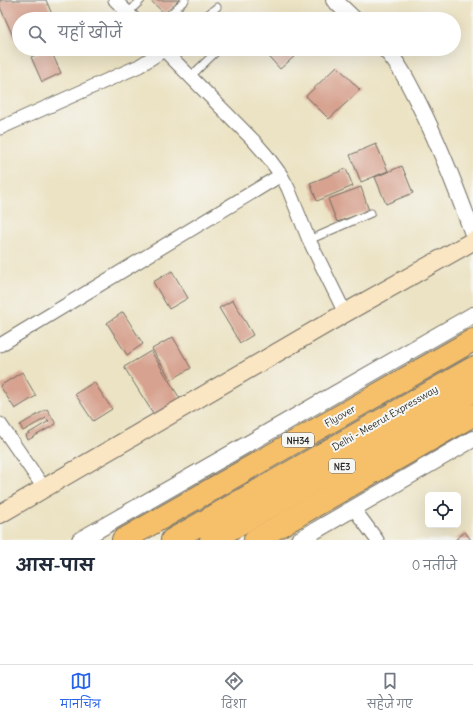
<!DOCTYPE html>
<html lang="hi">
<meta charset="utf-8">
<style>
:root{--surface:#fff;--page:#f2f2f3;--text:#1f2937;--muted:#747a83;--line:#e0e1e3;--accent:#2563eb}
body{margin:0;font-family:Delius,"Playpen Sans Deva",sans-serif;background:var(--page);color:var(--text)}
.controls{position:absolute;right:12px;bottom:12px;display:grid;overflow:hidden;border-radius:6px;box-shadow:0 4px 16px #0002}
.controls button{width:36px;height:36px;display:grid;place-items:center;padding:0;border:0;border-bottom:1px solid var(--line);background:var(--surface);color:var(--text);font:20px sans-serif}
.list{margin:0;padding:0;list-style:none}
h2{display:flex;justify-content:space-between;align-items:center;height:52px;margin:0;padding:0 16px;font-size:17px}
h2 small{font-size:13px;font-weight:400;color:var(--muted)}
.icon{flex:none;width:22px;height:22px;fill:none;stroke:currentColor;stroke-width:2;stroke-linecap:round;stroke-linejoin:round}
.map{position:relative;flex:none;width:473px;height:540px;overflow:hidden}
.search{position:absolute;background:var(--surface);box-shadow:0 4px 16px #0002;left:12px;right:12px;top:12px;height:44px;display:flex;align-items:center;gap:10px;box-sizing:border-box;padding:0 14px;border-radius:22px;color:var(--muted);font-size:15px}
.sheet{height:124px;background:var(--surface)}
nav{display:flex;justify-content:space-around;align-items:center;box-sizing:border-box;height:56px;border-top:1px solid var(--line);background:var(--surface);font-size:11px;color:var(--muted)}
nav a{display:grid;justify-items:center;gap:2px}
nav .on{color:var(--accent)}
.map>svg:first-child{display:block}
.building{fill:#d7a28f}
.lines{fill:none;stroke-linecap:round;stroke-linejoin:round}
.service-casing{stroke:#6f6b61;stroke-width:9}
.minor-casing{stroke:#6f6b61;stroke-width:15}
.tertiary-casing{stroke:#6f6b61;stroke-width:18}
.secondary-casing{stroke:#6f6b61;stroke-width:20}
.trunk-casing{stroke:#6f6b61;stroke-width:24}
.motorway-casing{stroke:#6f6b61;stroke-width:24}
.service{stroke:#fff;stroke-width:7}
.minor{stroke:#fff;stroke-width:13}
.tertiary{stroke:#fff;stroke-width:16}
.secondary{stroke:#fbe6c4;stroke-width:18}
.trunk{stroke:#f6c06b;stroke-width:22}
.motorway{stroke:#f6c06b;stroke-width:22}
.labels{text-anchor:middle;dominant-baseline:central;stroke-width:4;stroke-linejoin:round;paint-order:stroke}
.shield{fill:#f6f6f2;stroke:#686867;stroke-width:1}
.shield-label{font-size:9px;font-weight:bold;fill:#2b2b2b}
.street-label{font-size:10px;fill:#2b2b2b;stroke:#f6f6f2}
</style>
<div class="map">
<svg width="473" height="540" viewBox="0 0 473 540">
<rect width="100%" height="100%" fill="#f6f6f2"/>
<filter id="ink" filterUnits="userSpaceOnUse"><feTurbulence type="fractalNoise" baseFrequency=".025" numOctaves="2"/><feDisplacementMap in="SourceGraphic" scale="8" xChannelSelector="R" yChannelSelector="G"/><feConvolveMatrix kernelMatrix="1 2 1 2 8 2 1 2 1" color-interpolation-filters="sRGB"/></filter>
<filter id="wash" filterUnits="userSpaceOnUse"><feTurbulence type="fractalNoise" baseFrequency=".012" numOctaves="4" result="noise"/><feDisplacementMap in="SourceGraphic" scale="16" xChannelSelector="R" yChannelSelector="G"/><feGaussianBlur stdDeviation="0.9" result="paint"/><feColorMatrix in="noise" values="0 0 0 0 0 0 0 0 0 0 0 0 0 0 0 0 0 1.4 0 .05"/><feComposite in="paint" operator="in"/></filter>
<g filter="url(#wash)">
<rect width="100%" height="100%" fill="#ece3c4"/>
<g id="blocks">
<path class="building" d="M0,0h46l8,19h-35v25l-2,1 -17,-38z
M150,0h29l-14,14z
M48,49h2l11,24 -19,9 -11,-25z
M264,49h39l-23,20 -17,-19z
M337,66l23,24 -31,29 -23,-23z
M376,144l12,27 -27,11 -11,-27z
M402,166l11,27 -27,11 -11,-27z
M346,169l7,17 -36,15 -7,-18z
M361,187l8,24 -32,11 -9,-23z
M172,271l16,27 -19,11 -16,-27z
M233,300l20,35 -13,8 -21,-35z
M123,312l20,32 -16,11 -20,-32z
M173,337l18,31 -20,12 -19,-31z
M151,351l31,51 -26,16 -32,-51z
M22,372l14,24 -21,13 -15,-23z
M94,382l18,27 -19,12 -18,-27z
M47,409l9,15 -28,16 -2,-5 23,-14 -3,-3 -23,13 -3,-6z
M465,532l6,8h-16z"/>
</g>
</g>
<g filter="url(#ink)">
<use href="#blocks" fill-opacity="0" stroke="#6f6b61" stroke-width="1"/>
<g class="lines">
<defs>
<path id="service" d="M128,13l13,-13
M165,19l20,-19
M202,19l15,-12
M190,77l29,-28
M309,240l62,-27"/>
<path id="minor" d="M115,0l19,19
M163,49l91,92 13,15 14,19 7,13 21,52 36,73
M0,128l139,-62 25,-16
M0,345l281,-170
M0,424l44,64
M354,509l23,31"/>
<path id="tertiary" d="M334,0l20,19
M385,49c15,16 24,35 34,55 21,42 38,86 54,130
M80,540l393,-225
M299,540l174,-101"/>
<path id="secondary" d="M0,514l345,-201 128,-72"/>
<path id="trunk" d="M123,540l350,-200
M255,540l218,-125"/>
<path id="motorway" d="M172,540l301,-172
M211,540l262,-149"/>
</defs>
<use href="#service" class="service-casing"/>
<use href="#minor" class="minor-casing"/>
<use href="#tertiary" class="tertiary-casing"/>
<use href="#secondary" class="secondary-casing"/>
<use href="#trunk" class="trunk-casing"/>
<use href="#motorway" class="motorway-casing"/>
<use href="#service" class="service"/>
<use href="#minor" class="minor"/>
<use href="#tertiary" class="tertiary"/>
<use href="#secondary" class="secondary"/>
<use href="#trunk" class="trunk"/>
<use href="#motorway" class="motorway"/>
</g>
</g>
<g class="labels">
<g class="shield">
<rect x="282" y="433" width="32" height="14" rx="3"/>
<rect x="329" y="459" width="26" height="14" rx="3"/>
</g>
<g class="shield-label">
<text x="298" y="440">NH34</text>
<text x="342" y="466">NE3</text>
</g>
<g class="street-label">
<text transform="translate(340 416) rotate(-30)">Flyover</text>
<text transform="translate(385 418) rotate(-30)">Delhi - Meerut Expressway</text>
</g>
</g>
</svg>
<div class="controls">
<button><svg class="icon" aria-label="locate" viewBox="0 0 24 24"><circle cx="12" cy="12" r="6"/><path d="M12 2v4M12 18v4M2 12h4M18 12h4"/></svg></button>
</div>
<div class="search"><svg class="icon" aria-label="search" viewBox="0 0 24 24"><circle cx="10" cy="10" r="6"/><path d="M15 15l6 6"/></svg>यहाँ खोजें</div>
</div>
<section class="sheet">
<h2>आस-पास<small>0 नतीजे</small></h2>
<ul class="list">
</ul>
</section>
<nav>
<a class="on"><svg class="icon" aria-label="map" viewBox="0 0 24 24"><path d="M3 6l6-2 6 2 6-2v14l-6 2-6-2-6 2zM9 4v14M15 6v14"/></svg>मानचित्र</a>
<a><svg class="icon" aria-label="directions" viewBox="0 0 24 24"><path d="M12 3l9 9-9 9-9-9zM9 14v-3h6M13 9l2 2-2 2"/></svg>दिशा</a>
<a><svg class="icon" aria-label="saved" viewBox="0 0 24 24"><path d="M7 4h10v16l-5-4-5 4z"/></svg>सहेजे गए</a>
</nav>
